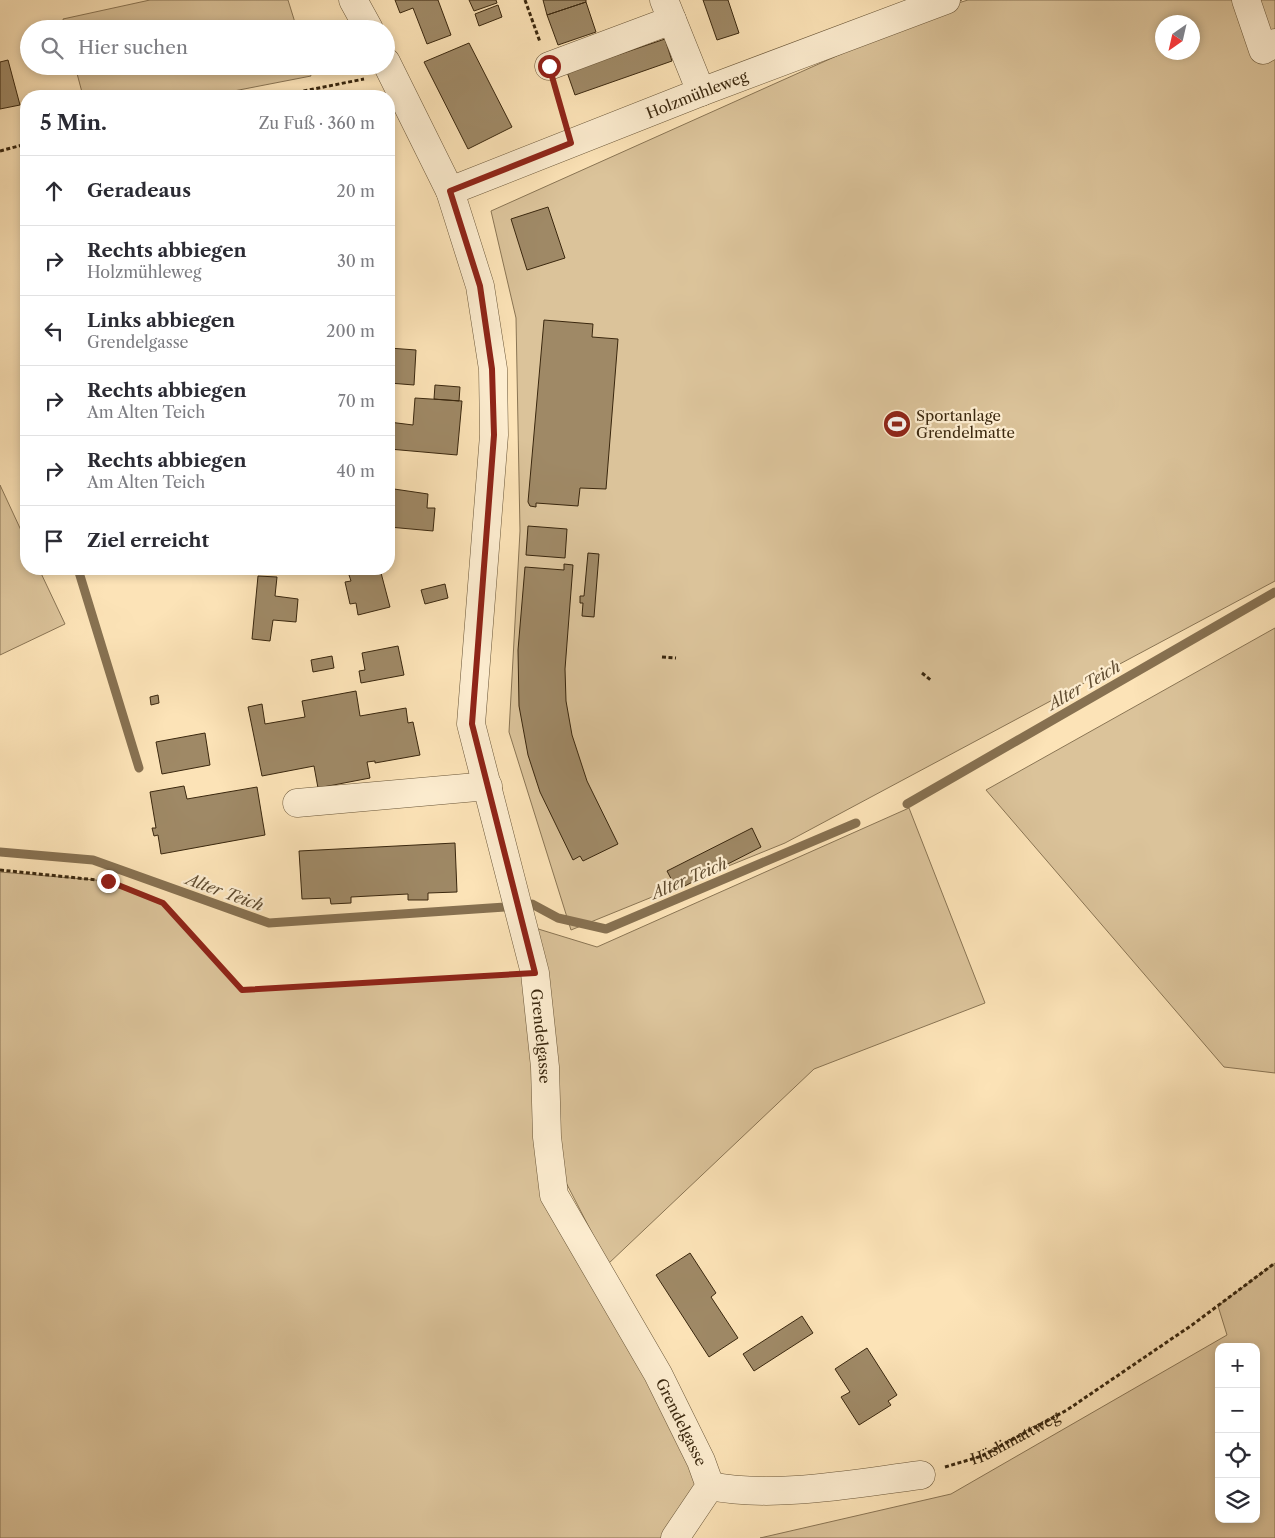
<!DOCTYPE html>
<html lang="de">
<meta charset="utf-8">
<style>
:root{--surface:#fff;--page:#f7f7f7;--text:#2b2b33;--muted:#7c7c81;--line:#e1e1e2}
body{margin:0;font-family:"Libre Caslon Text",serif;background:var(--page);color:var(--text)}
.controls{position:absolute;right:15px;bottom:15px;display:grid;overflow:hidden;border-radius:10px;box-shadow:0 2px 8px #0003}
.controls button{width:45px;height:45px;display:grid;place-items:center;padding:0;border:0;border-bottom:1px solid var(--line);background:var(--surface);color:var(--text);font:25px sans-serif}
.compass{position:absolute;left:1155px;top:15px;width:45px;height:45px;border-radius:50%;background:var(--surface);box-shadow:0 2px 8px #0003;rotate:214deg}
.stop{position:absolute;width:15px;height:15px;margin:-11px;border:4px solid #8f2418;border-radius:50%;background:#fff}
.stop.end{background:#8f2418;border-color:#fff;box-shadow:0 1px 5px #0008}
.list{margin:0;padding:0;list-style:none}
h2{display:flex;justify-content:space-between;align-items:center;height:65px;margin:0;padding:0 20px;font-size:21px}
h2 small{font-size:16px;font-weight:400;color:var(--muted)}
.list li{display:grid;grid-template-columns:32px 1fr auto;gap:15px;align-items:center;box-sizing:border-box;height:70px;padding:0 20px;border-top:1px solid var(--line)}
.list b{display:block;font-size:19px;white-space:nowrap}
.list p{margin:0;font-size:16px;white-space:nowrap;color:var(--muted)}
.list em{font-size:16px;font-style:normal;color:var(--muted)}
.icon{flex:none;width:28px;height:28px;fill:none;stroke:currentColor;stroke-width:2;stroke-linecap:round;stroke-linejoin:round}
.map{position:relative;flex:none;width:1275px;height:1538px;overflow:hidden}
.search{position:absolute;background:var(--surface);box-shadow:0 2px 8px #0003;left:20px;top:20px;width:375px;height:55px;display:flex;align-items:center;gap:12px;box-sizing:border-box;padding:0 18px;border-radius:28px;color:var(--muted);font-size:19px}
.panel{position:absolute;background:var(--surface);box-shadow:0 2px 8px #0003;left:20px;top:90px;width:375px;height:485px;border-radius:20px}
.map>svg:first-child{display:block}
.green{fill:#dbc39a;stroke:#8a7554;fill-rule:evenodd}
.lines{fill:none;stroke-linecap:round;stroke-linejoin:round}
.stream{stroke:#877151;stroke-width:9}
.building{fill:#9f8966;stroke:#3a270e}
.minor-casing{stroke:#6a5638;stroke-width:29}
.path{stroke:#3a270e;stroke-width:3;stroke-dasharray:4 2.5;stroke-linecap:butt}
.minor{stroke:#fdedd0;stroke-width:28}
.route{stroke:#8f2418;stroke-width:6}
.labels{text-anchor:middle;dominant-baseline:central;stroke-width:4.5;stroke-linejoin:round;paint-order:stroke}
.street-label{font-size:15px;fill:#3a270e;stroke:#fdedd0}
.poi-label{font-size:15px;fill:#3a270e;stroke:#fdedd0;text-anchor:start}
.water-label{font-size:16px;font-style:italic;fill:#604c30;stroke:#fdedd0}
</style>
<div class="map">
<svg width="1275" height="1538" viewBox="0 0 1275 1538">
<rect width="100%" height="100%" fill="#fce3b7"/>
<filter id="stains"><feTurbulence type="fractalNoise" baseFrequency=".004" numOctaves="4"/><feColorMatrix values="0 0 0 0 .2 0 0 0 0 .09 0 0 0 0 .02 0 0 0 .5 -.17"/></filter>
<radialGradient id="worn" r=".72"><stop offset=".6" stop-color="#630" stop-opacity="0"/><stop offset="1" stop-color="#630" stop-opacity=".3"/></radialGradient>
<path class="green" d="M150,0h138l9,29h-232l-2,-10z
M937,0h25l-14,6 20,-6h307v581l-490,262 -214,87 -62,-198 11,-201 -4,-213 -25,-107 448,-201zM1162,22h30v30h-30z
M75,66h233l3,10 -103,20h-125z
M0,485l26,56v28h13l26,55 -65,31z
M1275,628v445l-51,-6 -238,-277z
M909,808l76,195 -171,66 -206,195 -49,-95 -24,-241 62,19z
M0,872l107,9 56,22 80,87 292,-17 19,222 156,291 -35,52h-675z
M1275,1263v275h-515l191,-44 276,-159 -9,-29zM1219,1347h37v172h-37z"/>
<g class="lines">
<path class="stream" d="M78,569l61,199
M907,804l368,-212
M0,852l93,8 176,63 236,-16
M532,904l26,14 48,11 250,-106"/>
</g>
<path class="building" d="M395,0h43l13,35 -24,9 -14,-36 -13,5z
M469,0h27l1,3 -23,8z
M543,0h43v2l-39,13z
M703,0h25l11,33 -22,7z
M586,2l10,30 -38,13 -11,-30z
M498,5l4,12 -23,9 -4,-12z
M665,39l7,22 -97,34 -8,-23z
M469,43l43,84 -44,22 -44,-87z
M8,60l12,45 -20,4v-47z
M548,207l17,51 -38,12 -16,-51z
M544,320l49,4 -1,13 26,2 -12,150 -26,-1 -2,18 -42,-3v4l-6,-1 -2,-4z
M389,348l27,2 -2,35 -25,-2z
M435,385l25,2 -1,14 -25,-2z
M415,398l47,3 -5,54 -68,-6v-27l24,3z
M394,489l34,5 -1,14h8l-2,23 -44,-4 1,-36z
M528,526l39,3 -2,29 -39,-3z
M588,553l11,1 -5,63 -12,-1 1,-13h-3v-7h4z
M564,564l9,1 -8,104 1,32 6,34 15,46 31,63 -35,17 -3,-5 -7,4 -33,-68 -12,-37 -9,-49 -1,-56 7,-83 39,3z
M347,569h33l10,38 -32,8 -2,-12 -6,1 -5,-22 6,-1z
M258,576l19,1 -2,19 23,3 -2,23 -23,-2 -3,21 -18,-2z
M445,584l3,14 -23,6 -4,-14z
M398,646l6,29 -43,8 -2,-12 6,-1 -3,-17z
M332,656l2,12 -21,4 -2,-12z
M356,691l4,25 46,-8 2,15 5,-1 7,33 -45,8v-2l-8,1 3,16 -52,10 -4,-22 -52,10 -14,-69 14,-3 3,20 40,-7 -3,-16z
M158,695l1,8 -8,2 -1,-8z
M205,733l5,32 -48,9 -6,-32z
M184,786l3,13 70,-12 8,48 -104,19 -3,-19 -4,1 -2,-8h4l-6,-36z
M752,828l9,19 -84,43 -10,-19z
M455,843l2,49 -29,1v7h-20v-6l-57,3v6l-20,1 -1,-6 -28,1 -3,-48z
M690,1253l26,40 -5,4 27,41 -29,19 -53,-82z
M802,1316l11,17 -59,38 -11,-17z
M867,1348l30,47 -9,6 3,4 -32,20 -18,-28 9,-5 -15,-23z"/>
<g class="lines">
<defs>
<g id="minor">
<path d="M353,0l16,29"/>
<path d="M664,0l37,92"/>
<path d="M1246,0l17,50 12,-7"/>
<path id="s2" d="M386,62l64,129 30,95 13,83 1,66 -23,289 64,249 10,94 2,70 7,58 104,179 43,87 9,25 -35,52"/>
<path d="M549,66l123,-46"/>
<path id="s3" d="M450,191l251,-99 245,-92"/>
<path d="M297,803l191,-17"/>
<path d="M710,1486c65,13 146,-3 211,-11"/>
</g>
</defs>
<use href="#minor" class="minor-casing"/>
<g class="path">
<path d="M525,0l15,42"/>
<path d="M557,93l7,25"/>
<path d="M278,96l86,-17"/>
<path d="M0,151l26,-7"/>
<path d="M662,657l14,1"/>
<path d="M922,673l10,8"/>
<path d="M0,870l107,11 56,22 79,87 265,-15"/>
<path id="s1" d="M945,1467l37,-11 85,-46 125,-85 83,-62"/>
</g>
<use href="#minor" class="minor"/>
</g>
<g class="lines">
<path class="route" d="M108,881l55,22 79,87 293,-17 -63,-249 22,-289 -2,-66 -12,-83 -30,-95 121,-48 -22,-77"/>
</g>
<defs>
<symbol id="stadium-disc" viewBox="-11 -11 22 22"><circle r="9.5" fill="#8f2418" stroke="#fdedd0"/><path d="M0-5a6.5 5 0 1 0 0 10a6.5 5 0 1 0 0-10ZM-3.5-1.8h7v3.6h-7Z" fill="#fff"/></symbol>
</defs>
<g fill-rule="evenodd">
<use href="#stadium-disc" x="881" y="408" width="32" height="32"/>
</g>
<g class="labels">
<g class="street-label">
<text stroke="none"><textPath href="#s3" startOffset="265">Holzmühleweg</textPath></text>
<text stroke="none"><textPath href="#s2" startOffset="1004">Grendelgasse</textPath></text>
<text stroke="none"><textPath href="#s2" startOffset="1424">Grendelgasse</textPath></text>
<text stroke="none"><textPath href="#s1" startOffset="76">Hüslimattweg</textPath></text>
</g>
<g class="poi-label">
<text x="916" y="415">Sportanlage<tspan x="916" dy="17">Grendelmatte</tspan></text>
</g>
<g class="water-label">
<text transform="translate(1084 685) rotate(-30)">Alter Teich</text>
<text transform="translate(689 878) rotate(-23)">Alter Teich</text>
<text transform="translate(225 892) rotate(20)">Alter Teich</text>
</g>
</g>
<rect width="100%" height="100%" filter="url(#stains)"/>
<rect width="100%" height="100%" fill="url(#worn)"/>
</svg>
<div class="controls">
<button>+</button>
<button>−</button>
<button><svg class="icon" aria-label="locate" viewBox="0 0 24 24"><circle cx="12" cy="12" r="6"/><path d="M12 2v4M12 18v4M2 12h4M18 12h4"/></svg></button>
<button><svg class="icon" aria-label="layers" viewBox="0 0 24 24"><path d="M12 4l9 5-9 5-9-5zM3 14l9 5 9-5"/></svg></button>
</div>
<svg class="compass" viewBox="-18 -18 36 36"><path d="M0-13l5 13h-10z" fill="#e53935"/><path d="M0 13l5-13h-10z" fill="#7c7c81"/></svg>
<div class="stop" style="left:549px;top:66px"></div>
<div class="stop end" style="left:108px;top:881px"></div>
<div class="search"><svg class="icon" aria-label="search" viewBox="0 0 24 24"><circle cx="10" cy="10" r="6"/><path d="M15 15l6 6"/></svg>Hier suchen</div>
<section class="panel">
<h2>5 Min.<small>Zu Fuß · 360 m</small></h2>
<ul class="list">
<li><svg class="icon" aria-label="ahead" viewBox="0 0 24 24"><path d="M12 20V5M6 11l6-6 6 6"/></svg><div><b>Geradeaus</b></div><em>20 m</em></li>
<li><svg class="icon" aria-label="right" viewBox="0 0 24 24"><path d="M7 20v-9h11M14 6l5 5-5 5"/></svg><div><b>Rechts abbiegen</b><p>Holzmühleweg</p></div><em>30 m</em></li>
<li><svg class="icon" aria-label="left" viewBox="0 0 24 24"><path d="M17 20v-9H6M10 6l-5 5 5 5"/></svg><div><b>Links abbiegen</b><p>Grendelgasse</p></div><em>200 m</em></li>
<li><svg class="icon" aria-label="right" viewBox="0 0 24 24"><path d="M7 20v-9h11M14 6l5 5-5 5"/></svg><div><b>Rechts abbiegen</b><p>Am Alten Teich</p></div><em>70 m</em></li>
<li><svg class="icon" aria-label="right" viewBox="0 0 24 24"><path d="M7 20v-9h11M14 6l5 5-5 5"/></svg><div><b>Rechts abbiegen</b><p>Am Alten Teich</p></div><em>40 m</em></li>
<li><svg class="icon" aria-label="arrive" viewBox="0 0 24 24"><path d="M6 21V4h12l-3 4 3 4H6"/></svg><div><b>Ziel erreicht</b></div></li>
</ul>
</section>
</div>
